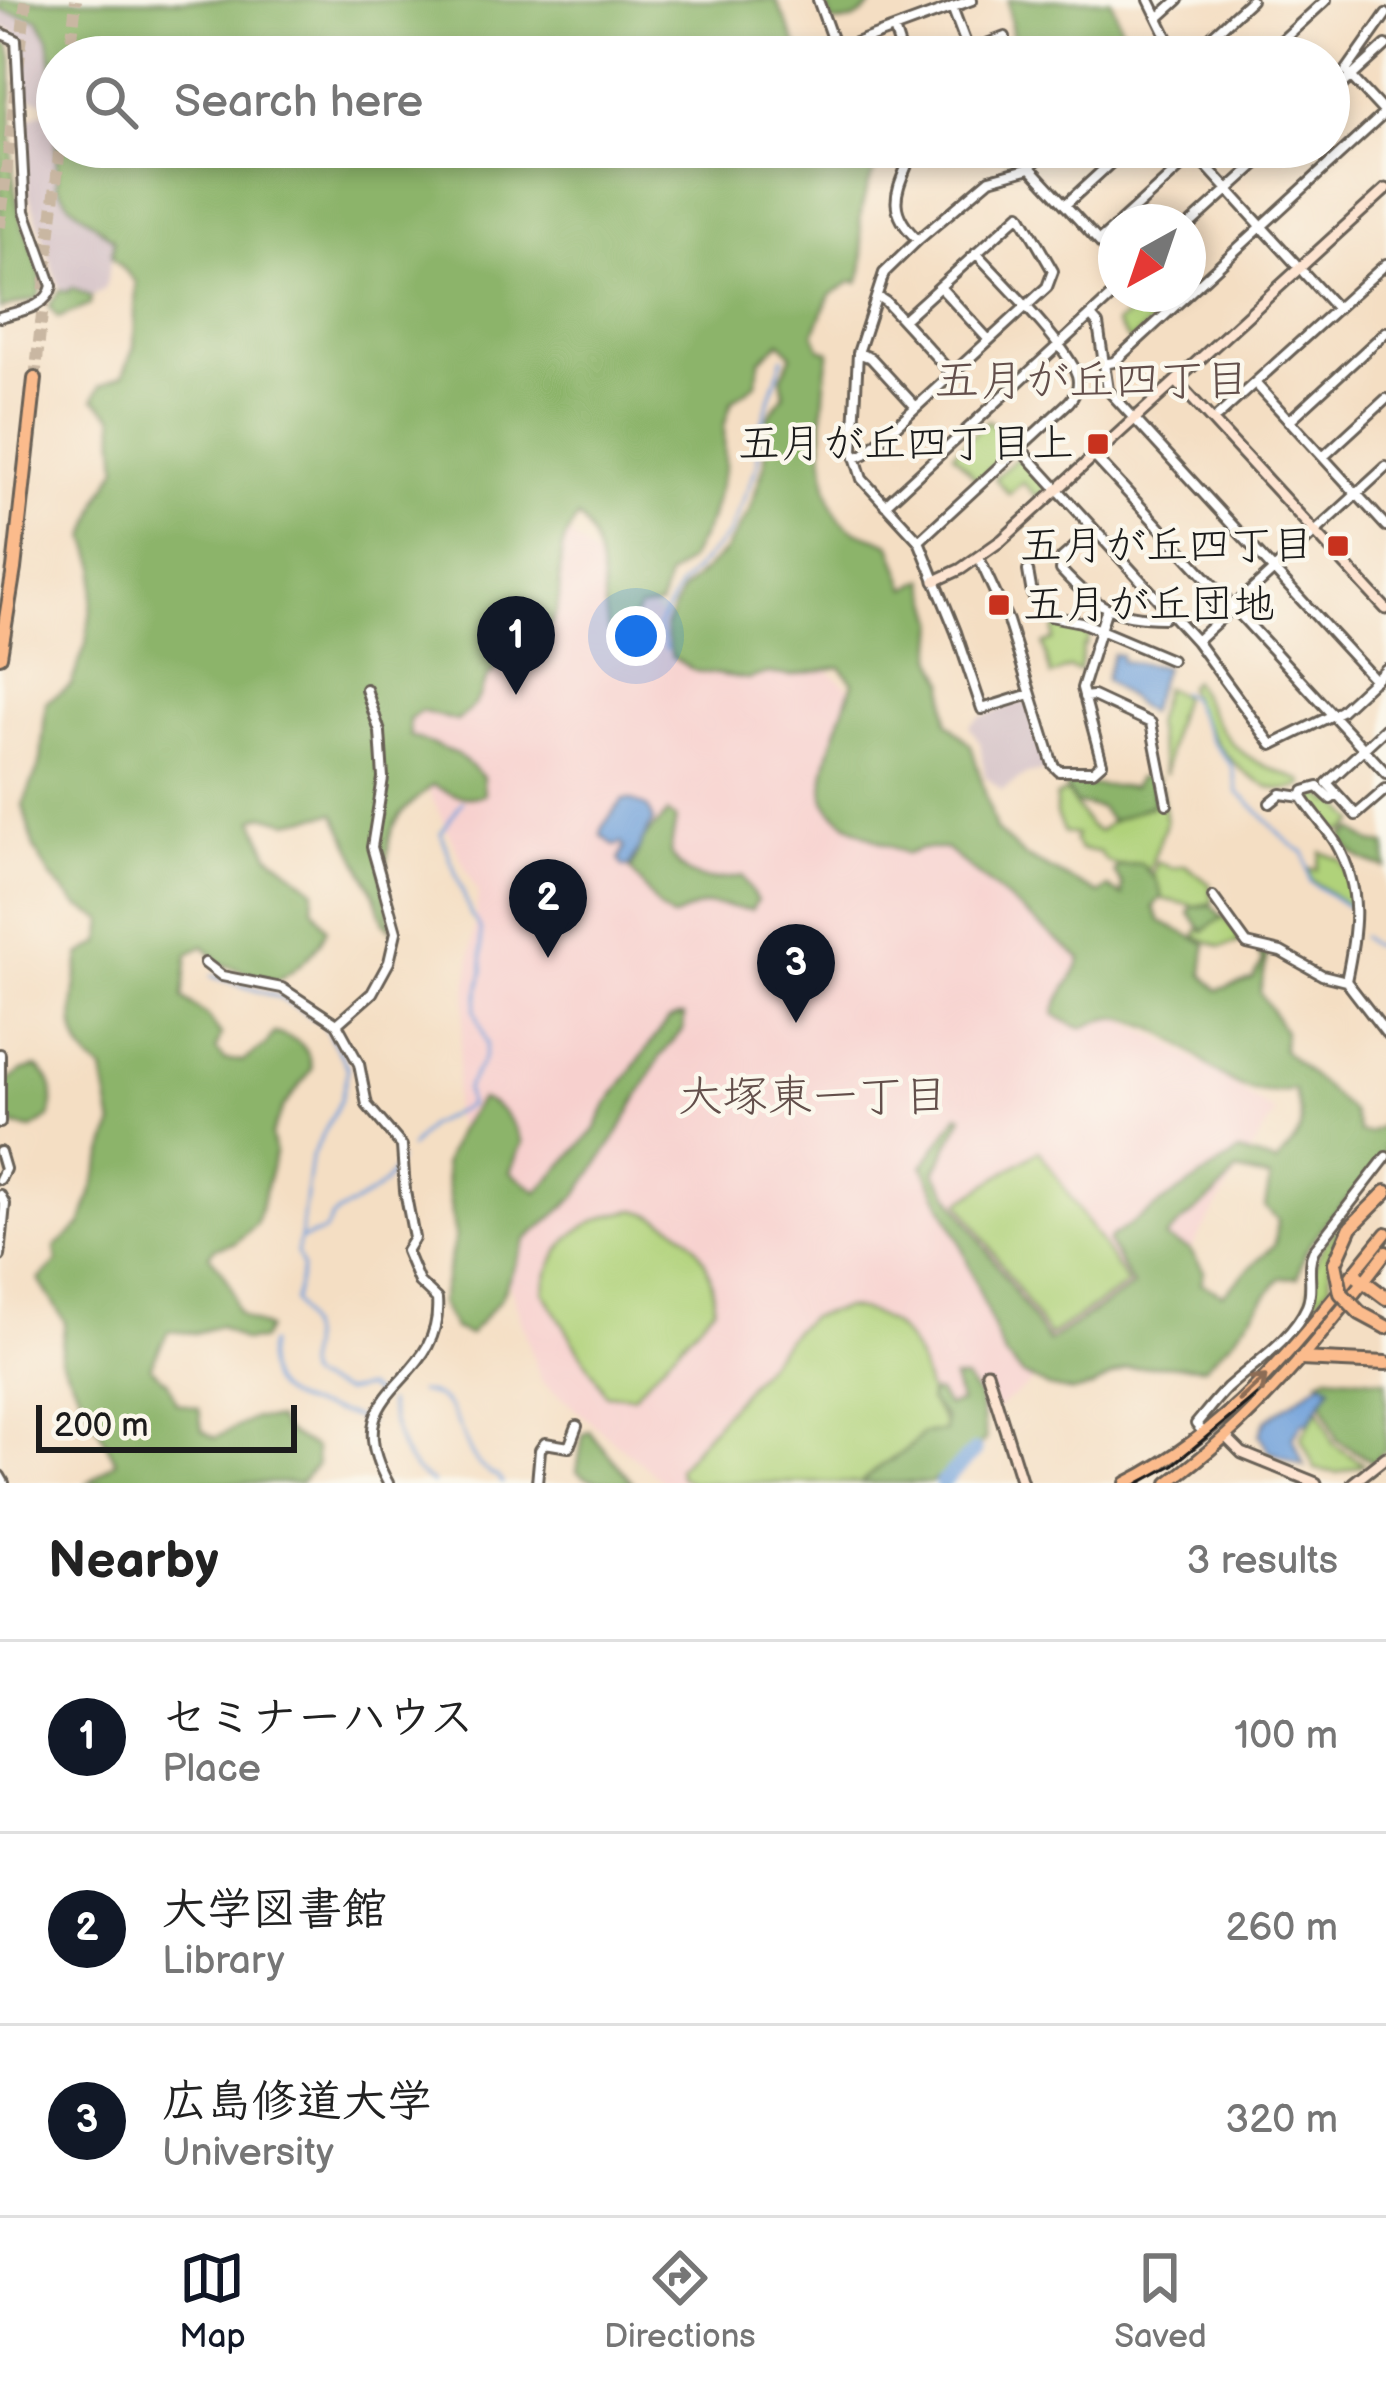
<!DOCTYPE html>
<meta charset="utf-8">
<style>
:root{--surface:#fff;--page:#f6f6f6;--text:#222;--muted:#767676;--line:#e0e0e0;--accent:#111827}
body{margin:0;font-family:"Balsamiq Sans","Klee One",sans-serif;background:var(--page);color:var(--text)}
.compass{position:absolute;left:1098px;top:204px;width:108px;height:108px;border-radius:50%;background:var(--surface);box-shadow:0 6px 18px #0003;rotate:220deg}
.scale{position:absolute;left:36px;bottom:30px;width:261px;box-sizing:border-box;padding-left:12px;border:6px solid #1c1c1c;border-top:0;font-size:33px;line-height:42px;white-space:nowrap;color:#1c1c1c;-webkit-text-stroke:9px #fbf7ec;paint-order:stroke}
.you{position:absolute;left:636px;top:636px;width:42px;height:42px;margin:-30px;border:9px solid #fff;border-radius:50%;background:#1a73e8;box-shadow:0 0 0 18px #1a73e833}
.badge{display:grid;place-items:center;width:78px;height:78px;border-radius:50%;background:var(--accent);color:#fff;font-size:39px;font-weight:700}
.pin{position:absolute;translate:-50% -99px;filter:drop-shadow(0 3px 6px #0008)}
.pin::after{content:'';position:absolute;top:63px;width:42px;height:36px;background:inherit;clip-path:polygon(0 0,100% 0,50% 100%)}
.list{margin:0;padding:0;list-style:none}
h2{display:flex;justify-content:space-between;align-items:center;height:156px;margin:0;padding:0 48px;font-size:51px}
h2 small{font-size:39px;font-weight:400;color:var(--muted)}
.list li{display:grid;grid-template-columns:78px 1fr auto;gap:36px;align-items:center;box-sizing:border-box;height:192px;padding:0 48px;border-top:3px solid var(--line)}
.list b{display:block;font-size:45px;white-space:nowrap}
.list p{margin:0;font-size:39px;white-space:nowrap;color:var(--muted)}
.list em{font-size:39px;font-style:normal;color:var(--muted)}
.icon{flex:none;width:66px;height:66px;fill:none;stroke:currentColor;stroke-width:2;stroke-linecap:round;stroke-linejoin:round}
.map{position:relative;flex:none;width:1386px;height:1483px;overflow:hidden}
.search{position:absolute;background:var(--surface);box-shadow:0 6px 18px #0003;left:36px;right:36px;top:36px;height:132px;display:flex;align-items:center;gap:30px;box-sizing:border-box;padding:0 42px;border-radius:66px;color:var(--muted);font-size:45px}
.sheet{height:732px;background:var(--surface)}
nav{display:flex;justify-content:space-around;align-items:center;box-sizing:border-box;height:168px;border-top:3px solid var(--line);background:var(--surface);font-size:33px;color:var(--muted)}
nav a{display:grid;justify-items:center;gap:6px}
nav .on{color:var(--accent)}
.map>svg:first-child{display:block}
.built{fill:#f7d0ce}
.industrial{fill:#d2bec4}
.green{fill:#b0d27a;stroke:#66774b;stroke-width:3}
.forest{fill:#8cb46a;stroke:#546843;stroke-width:3;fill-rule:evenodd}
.water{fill:#70a0da;stroke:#465e7b;stroke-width:3}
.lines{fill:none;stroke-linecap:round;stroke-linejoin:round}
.stream{stroke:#70a0da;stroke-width:3}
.river{stroke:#70a0da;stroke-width:15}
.highway-tunnel{stroke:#c9b7a2;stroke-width:12;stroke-dasharray:12 6;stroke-linecap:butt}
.street-casing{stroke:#686056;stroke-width:14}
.secondary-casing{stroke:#686056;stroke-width:15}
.primary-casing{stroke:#686056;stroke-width:16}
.highway-casing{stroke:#686056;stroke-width:18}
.street{stroke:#fff;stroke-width:8}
.secondary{stroke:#fde4d1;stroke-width:9}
.primary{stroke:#fbbb8c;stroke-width:10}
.highway{stroke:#fbbb8c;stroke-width:12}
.tram{stroke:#1c1c1c;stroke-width:3}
.highway-bridge-casing{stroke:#686056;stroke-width:18;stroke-linecap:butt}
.highway-bridge{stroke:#fbbb8c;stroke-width:12}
.oneway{stroke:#8c6c54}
.poi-dot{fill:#c8321e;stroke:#fbf7ec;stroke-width:4.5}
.labels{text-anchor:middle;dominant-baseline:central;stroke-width:9;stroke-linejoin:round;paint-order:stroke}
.poi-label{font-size:42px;fill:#1c1c1c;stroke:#fbf7ec;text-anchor:end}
.neighbourhood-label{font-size:45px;fill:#634f4b;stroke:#fbf7ec}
</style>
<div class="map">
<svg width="1386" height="1483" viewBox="0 0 1386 1483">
<rect width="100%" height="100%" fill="#fbf7ec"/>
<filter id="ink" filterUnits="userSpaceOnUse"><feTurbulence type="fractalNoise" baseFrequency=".00833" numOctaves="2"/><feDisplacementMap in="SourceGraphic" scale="24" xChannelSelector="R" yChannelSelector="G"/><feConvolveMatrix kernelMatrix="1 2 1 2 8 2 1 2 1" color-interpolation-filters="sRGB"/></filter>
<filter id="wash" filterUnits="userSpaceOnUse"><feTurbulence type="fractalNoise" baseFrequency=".004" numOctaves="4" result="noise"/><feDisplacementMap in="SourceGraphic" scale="48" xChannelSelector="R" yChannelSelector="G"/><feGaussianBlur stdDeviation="2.7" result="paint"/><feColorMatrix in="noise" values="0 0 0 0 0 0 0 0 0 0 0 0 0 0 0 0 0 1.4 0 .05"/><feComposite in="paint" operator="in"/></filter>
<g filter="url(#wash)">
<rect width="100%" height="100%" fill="#f4dec3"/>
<path class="built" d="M561,527l146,132 103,-3 52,42 68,133 159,123 -3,48 85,42 104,69 -109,176 -115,79 -153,115h-233l-124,-102 -88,-269 25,-218 -82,-171z"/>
<path class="industrial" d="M0,10l38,9 11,19 4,38 -4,27 -26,-7v-47l-11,-19 -12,-3z
M43,112l13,10 -2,31 15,50 46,38 -10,48 -14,8 -19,-9 -4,4 -8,-2 -31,-95 -5,-55 6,-22z
M1024,701l5,3 18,67 -20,3 -25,17 -17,-15 -5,-34 -11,-16 11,-9z"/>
<path class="green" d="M1155,295l12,13 -37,34 -14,-18z
M988,420l16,14 7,12 -33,35 -25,-28z
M1017,458h5l25,26 1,4 -11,9 -15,-15 -13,12 -14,-16z
M1055,625l24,4 10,7 -3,10h-3l-4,25 -10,-3 -18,8 -8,-32 10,-4z
M1193,681c36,66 39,74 110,100l1,4c-48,25 -106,-58 -117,-98z
M1164,687l18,9 -10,34 -7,45 -11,-51z
M1161,788l5,35 -17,48 -10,-8c-17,3 -30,6 -40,-11l-19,-2 -6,-9 2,-6 -12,-2 -8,-18v-18l10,-5 24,35 9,5 15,-14 38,-12 2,-12z
M1316,790l16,13 4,-3 20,22 -12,10 -15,-4 -22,-31z
M1321,852l20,8 9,20 2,29 -41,-29 -3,-12 9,2z
M1157,862l16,6 12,-3 25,19 3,19 -18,3 -33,-7 -9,-25z
M1222,915l16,17 2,10 -19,5 -26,-11 3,-6 7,1z
M1039,1150l89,134 -79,52 -89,-134z
M636,1210c49,12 78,45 78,97l-81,89 -27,-2 -63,-103c12,-52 41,-74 93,-81z
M1346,1219l-17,36 1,29 -23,29c5,-46 6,-60 39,-94z
M844,1308c55,4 76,42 86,90 3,13 15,18 15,34l-23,2c-20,26 -39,25 -61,49h-168l-13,-6 -2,-9 116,-138 15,-13z
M1319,1408l14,36 31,20 -27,9 -22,-4 -14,-31z"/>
<path class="forest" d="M0,0h776l26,57h-745v90h817l-2,8 5,8c-6,16 -14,33 -16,49 -4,30 9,41 -3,71l-5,-2 -23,14 -16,38 6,15 10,4c-9,35 -14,140 11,168 14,16 35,15 50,25l16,44 18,-10 12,42 -3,36 11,24 2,41 24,23 25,85 27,25 76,39 9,-7 14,9v-12l-8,-12 3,-5 23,-4 16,17 6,16 -9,11 7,14 46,23 -3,31 15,15 35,-11 10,-18 -5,-8 10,2 -8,37 24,39 -1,19 68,61 8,21 9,1 18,-9c0,8 0,20 -2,28 -21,44 -78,71 -86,125l-18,1 -47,61 -29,28 -43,-2 -35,4 -34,18 -19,5 -25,-5 -25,-12 -19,-20 -45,-115 -36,-74 36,-52 4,2 -28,56 113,170 85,-56 -25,-44 2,-4 129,-86 37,11c27,-30 30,-32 18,-73 -68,13 -84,-34 -134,-58 -12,-6 -32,-14 -45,-14 -34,2 -21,22 -61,-4 5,-22 21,-34 27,-55l-135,-110h-25l-14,5c-24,-12 -68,-27 -81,-52 -12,-24 19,-93 27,-120l-13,-15 -50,9 -22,-3 -20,6 -53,-8 -23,-14 -7,-30 17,-36 42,-39 25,-40 16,-49 3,-46 16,-23 -3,-17 11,-22 -12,-13 -20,18 -4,24 -24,17 -8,25 1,41 -15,53 -21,40 -21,17 -8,29 -21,3 -16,30 -15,-7c-6,-33 -4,-91 -30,-115 -26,35 -14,52 -20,88 -8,43 -48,44 -69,71 -6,7 -7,17 -12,25 -4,7 -13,14 -20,20l-36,-10 -12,9 1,16 47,18 26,23 1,17c-18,8 -34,0 -51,-9 -15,12 -34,27 -41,45 -7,16 -1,33 -10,48l10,52 -8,-7 -8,-26 -41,-84 -47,9 -24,-7 -10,4 15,35 45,35 -1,18 14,22c-10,24 -31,41 -53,53l-55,-19 -15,-17 -16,8 -5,44 24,18 14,19 -5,14 9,11 18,1 22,-15 9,-13c24,5 34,12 38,36l-29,39 -12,27 4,19 -19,70 -21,19 -20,5 -6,7c6,8 14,15 18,24 18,29 -8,30 40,49l-6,12 -18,1 -24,-15 -24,7 -27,-2 -18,36 18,15 8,21 23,5 3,22 13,8 40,-20 22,1 8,12 30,17 2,16 -17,19h-212l28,-22 -56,-103 5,-36 -26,-42 18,-18 -2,-15 26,-22 32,-99 -10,-55c-43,-27 -28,-72 -23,-116l21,-12 3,-23 -26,-14 -28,-30 -16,-28 -11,-43 18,-44 5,-59 25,-17 15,-41 11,-77 -10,-30 13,-39 18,-31 -4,-51 -20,-17 6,-13 23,-11 11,-28 2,-65 -24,-25 2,-17 -45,-37 -12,-18 -1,-63 -7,-19 4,-27 -4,-38 -11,-19 -38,-9zM1237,1171l33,8 -5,28 13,13 -3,24 -52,50 -22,-11 3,-12 -15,-22 -24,-11c26,-26 48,-36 72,-67z
M824,0h52c-12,16 -24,24 -44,22z
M1008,0h103l20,53 -116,4z
M0,41l9,4 3,13c1,51 -5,110 9,160 8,27 27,52 17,80l-38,11z
M992,147h52l-20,16 -38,-11z
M72,288l19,9 -1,8 -32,13 -9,-12 11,-16 8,2z
M1148,776l10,4 -6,9 2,14 -43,19 -11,-14 -24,-4 -12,-20 69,3 5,-9z
M668,813l8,6 -6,34c16,30 44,29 72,23l15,25 -6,9c-45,-4 -34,-13 -79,8l-13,-10 -28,-38 11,-29z
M1353,830l19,13 14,2v23c-19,-6 -36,-10 -43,-31z
M1208,905l6,2 8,11 -19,13 -14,-18 3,-6z
M677,1016h7l-1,13 -23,28 -42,77 -42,63 -50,43 -26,59 -31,36 -15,-6 -14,-26 15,-66 -11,-73 14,-34 22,-31c23,6 32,23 42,43l-12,30 28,20 57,-62 13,-27 59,-82z
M37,1067c18,14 18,28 13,50l-18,12 -17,-3 -12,-8v-33l19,-14z
M1328,1375l58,5v69l-13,13 -36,-22 -15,-39 9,-15 -12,-7z
M953,1379h12l14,18 7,42 -27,26 -29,18h-69c22,-24 41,-23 61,-49l23,-3v-13l-16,-17 2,-9 7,1 9,13 13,-4z
M589,1431l44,52c-18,0 -43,0 -56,-11l6,-37z"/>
<path class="water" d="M1113,654l8,1v6l43,6 -16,46 -43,-33z
M623,800h8l17,8 5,13 -24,46h-6l-4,-6 5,-13 -3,-5 -6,3 -14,-11 2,-9z
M1322,1381l9,5 -23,37 -4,-2 -11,16 11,29 -35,-15 -10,-16 6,-14z"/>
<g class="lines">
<path class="stream" d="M666,649l-8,-23 22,-40 49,-52 29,-70 1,-32 24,-75
M1180,692l9,5 22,43 21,26 6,27c25,17 38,45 66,59l6,30 41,27
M1362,937l9,8 15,1
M212,976l69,22 42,26 25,44 -7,31 -30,59 -11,80
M410,1148l19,-23 39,-19 -2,-17 18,-31 3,-14 -12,-34 8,-39 -1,-21 -2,-22 -9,-13 -30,-82 21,-31
M269,1344c-19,70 62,57 100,79
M419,1392c50,3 35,71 79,85l4,6
M380,1397l-14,-9 -22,4 -37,-14c-4,-13 -1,-16 1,-29 2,-18 -6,-34 -14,-48l8,-33 -5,-15 2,-13 26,-9 7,-14c31,-21 49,-20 67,-57
M388,1403c9,35 12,60 44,80"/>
<path class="river" d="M942,1483l33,-32"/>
</g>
</g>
<g filter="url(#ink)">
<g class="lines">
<path class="highway-tunnel" d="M70,57l6,-57
M0,227l26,-227
M35,379l25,-232"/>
<defs>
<path id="street" d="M818,0l18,50 136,-50
M1149,0l28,57
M952,7l19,50
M1158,18l20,-18
M894,29l9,28
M0,33l16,7 9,171 27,75c-5,22 -33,25 -52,31
M968,51l37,-14
M1189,57l62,-57
M1264,57l62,-57
M1329,97l57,-52
M1385,113l-39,-42 40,-57
M914,147c-14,40 -33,59 4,93l72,-61 37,-10 24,-22
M1189,147l106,116
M1030,167l86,93
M1065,205l63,-58
M1120,222l75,-68
M1188,226l87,-79
M918,240l-34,33 -26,80 -5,97 9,29 57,62 37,91 26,77 48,-15
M1099,241l17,-15
M1304,273l33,36
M940,287l49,53
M1188,294l198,-182
M877,296l9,6 66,72
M1091,316l7,8 10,66 267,290
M858,353l13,5 45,49
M1104,364l10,-2 74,-68
M1255,383l131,143
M1218,416l168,-152
M1289,421l97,-89
M1020,448l176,193 76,104 69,-34 45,-42
M1094,456l292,317
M1323,457l63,-58
M855,458l10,-4 182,-167 6,-16 -33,-57 -117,106
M885,505l231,-213
M1094,530l-32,28 -1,12c33,36 53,48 103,48l6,-6
M1315,532l71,-65
M919,541l150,-139c7,-8 11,-16 8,-27 -10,-30 -77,-96 -101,-122
M979,558l29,63 45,144 6,6h34l9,-8 -20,-75 25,-80
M1028,571l4,23 18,22 31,6 90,38
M1196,641l114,-104
M366,689l14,43 3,46 -11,69 24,85 -7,30 -17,31 -35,31 22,40 8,41 35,41 3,45 9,47 -8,13 13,31 18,17c7,88 -104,86 -49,184
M1084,697l9,-1 58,27 16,81
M1386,728l-59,55 29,32 30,-26
M1337,794l-6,5 -13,-12 -14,4 -2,6c10,16 24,30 34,46 27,48 21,86 10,138l40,52
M1270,803l11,-9 21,3
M1213,897l34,47 34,8 41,23 24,6
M205,963l17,13 60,12 55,36
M0,1054v69
M0,1152l5,17 -5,10
M0,1195l5,9 -5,52
M1204,1433l-8,-9c10,-12 20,-25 31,-36 26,-24 65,-48 80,-82 8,-18 -2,-38 7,-56l72,-93
M0,1476l4,7
M537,1483l3,-33 5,-7 24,4 8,-21"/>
<path id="secondary" d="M1176,381l210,228
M935,581l26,-12 41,-29 384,-351
M987,1372l35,111
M1227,1438l15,15 74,30
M1353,1483l33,-26"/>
<path id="primary" d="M1126,1483c113,-57 183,-155 260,-250
M1168,1483c87,-63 153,-145 218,-231"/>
<path id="highway" d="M0,656l14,-87 21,-190
M1335,1263l16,-36 35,-35
M1354,1274l32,24
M1360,1313l26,14
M1300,1359l86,4"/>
</defs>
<use href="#street" class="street-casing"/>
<use href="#secondary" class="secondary-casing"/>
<use href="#primary" class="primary-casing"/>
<use href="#highway" class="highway-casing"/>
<use href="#street" class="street"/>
<use href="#secondary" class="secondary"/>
<use href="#primary" class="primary"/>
<use href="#highway" class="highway"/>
<path class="tram" d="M1139,1483l34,-18 84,-70"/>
<defs>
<path id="highway-bridge" d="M1335,1263l6,30 19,20"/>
</defs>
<use href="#highway-bridge" class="highway-bridge-casing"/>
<use href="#highway-bridge" class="highway-bridge"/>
</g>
<defs><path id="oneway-shaft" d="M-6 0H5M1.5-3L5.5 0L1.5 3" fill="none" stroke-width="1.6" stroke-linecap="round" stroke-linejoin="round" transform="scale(3)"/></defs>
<use class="oneway" href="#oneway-shaft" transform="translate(1253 1388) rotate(-43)"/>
</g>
<g class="poi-dot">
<rect x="1086" y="432" width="24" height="24" rx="6"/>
<rect x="1326" y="534" width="24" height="24" rx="6"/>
<rect x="987" y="593" width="24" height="24" rx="6"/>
</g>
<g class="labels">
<g class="poi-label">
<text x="1074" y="444">五月が丘四丁目上</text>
<text x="1314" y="546">五月が丘四丁目</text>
<text x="1023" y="605" text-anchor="start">五月が丘団地</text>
</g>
<g class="neighbourhood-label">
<text x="1092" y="381">五月が丘四丁目</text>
<text x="813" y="1097">大塚東一丁目</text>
</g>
</g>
</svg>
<svg class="compass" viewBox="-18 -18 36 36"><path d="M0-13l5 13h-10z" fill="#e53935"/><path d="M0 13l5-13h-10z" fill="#767676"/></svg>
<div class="scale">200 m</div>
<div class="you"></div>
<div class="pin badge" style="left:516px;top:695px">1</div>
<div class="pin badge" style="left:548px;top:958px">2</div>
<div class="pin badge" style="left:796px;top:1023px">3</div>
<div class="search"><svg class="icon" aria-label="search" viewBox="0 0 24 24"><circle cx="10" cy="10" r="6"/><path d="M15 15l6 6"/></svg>Search here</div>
</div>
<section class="sheet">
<h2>Nearby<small>3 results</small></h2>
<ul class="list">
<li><span class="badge">1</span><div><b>セミナーハウス</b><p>Place</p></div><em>100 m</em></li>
<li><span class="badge">2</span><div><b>大学図書館</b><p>Library</p></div><em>260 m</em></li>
<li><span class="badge">3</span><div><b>広島修道大学</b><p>University</p></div><em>320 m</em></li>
</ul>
</section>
<nav>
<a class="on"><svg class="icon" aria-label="map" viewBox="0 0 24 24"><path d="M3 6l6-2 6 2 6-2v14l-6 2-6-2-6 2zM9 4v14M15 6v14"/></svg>Map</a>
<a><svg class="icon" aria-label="directions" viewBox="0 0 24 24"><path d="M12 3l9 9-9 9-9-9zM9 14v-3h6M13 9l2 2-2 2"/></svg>Directions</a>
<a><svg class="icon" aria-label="saved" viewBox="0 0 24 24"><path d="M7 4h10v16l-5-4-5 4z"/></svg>Saved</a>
</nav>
